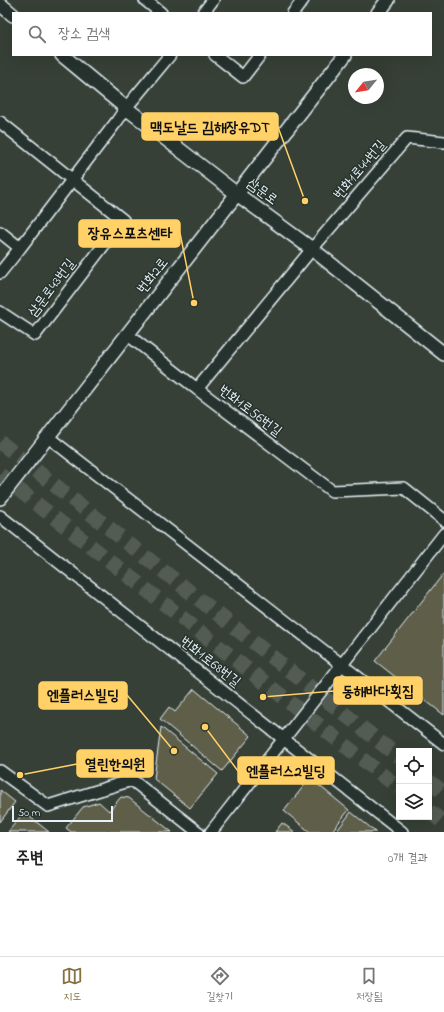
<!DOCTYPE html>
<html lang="ko">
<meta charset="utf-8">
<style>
:root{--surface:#fff;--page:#f2f2f2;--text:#222;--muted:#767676;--line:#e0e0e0;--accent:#857141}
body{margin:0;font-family:"Indie Flower","Poor Story",sans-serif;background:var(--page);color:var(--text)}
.controls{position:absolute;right:12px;bottom:12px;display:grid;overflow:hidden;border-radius:0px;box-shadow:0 4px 16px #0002}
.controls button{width:36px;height:36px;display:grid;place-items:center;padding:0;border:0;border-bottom:1px solid var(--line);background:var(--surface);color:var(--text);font:20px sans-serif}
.compass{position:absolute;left:348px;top:68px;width:36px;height:36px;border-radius:50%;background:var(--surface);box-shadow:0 4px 16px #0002;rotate:240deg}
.scale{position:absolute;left:12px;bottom:10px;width:101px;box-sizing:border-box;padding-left:4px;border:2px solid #e8f1f8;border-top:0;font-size:11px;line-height:14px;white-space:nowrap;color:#e8f1f8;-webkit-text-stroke:3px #26332d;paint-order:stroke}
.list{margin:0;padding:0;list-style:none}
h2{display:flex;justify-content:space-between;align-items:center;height:52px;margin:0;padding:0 16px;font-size:17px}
h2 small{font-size:13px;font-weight:400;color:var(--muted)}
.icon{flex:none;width:22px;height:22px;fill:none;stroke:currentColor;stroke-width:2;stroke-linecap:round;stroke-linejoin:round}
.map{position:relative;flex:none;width:444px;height:832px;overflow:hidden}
.search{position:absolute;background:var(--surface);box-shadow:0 4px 16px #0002;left:12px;right:12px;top:12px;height:44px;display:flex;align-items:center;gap:10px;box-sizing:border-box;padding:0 14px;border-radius:0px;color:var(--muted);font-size:15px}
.sheet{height:124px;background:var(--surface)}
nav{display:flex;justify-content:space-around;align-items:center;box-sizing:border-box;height:56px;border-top:1px solid var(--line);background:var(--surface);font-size:11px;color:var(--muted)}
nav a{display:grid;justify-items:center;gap:2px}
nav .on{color:var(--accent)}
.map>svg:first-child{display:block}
.building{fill:#5f5e4a;stroke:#e8f1f8}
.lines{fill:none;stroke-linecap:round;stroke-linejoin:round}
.secondary-tunnel{stroke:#525b53;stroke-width:15;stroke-dasharray:15 8;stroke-linecap:butt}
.minor-casing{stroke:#e8f1f8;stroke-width:14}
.tertiary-casing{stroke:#e8f1f8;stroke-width:16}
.minor{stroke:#26332d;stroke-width:11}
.tertiary{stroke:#26332d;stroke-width:13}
.labels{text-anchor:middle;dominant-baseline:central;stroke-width:3;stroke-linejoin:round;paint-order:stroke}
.street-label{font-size:14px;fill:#e8f1f8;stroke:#26332d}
.leader{fill:none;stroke:#ffd166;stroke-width:1.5}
.callout-dot{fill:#ffd166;stroke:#26332d;stroke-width:1.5}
.callout{fill:#ffd166;stroke:#ffd166;stroke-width:1.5}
.callout-label{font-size:15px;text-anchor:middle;font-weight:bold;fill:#111}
</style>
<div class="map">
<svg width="444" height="832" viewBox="0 0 444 832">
<rect width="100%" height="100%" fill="#374036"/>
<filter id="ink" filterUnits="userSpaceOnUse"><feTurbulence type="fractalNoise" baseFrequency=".025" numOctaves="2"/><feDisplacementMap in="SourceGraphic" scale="8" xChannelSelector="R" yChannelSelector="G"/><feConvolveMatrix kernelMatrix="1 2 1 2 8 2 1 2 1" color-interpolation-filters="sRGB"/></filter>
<g filter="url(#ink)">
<path class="building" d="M444,573v142l-69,-54z
M194,689l57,47 -29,35 -62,-52 9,-12 6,5z
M161,727l57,47 -28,34 -36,-29z
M310,778l39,32 -18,22h-21l-26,-21z
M0,790l15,12 -15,20z
M121,797l8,1 43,34h-101l-5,-4 17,-21 16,-5 10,9z
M24,812l25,20h-41z
M351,812l25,20h-40z
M282,823l13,9h-20z"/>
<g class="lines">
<path class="secondary-tunnel" d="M0,442l399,315
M0,475l399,313
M429,781l15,12
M429,811l15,12"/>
<defs>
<path id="minor" d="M145,0l16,13
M203,13l10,-13
M293,13l10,-13
M215,55l28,22 17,-22
M0,122l123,98 -88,115 -35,-23
M444,142l-37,-4 -95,111 -115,140 135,102 72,-3 40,32
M0,232l20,16
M0,273l20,-25 97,-127 9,-13 44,-53
M128,335l69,54
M48,437l396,307
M0,516l402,316
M0,771l48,35 84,-26 66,52
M211,832l233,-298"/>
<path id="tertiary" d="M0,4l13,11
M378,13l10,-13
M62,55l64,53 111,86 75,55 132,105
M0,498l345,-443"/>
</defs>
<use href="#minor" class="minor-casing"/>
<use href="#tertiary" class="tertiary-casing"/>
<use href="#minor" class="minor"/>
<use href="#tertiary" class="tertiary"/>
</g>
</g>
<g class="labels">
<g class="street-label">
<text transform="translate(360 170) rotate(-50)">번화1로44번길</text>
<text transform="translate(262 192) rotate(36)">삼문로</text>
<text transform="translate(153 276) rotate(-52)">번화2로</text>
<text transform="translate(52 288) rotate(-53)">삼문로43번길</text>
<text transform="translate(250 411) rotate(37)">번화1로56번길</text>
<text transform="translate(210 662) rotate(38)">번화1로68번길</text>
</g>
</g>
<path class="leader" d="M305 201L278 127M194 303L180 233M263 697L334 691M174 751L127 695M20 775L77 764M205 727L238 771"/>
<g class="callout-dot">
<circle cx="305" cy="201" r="4"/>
<circle cx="194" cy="303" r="4"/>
<circle cx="263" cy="697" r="4"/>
<circle cx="174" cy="751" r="4"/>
<circle cx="20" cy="775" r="4"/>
<circle cx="205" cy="727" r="4"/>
</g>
<g class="callout">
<rect x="142" y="113" width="136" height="27" rx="4"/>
<rect x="79" y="220" width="101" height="27" rx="4"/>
<rect x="334" y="677" width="88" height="27" rx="4"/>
<rect x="39" y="682" width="88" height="27" rx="4"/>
<rect x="77" y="750" width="76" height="27" rx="4"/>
<rect x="238" y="757" width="96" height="27" rx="4"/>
</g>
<g class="callout-label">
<text x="210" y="132">맥도날드 김해장유DT</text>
<text x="130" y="238">장유스포츠센타</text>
<text x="378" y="696">동해바다횟집</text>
<text x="83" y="700">엔플러스빌딩</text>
<text x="115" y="769">열린한의원</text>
<text x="286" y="776">엔플러스2빌딩</text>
</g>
</svg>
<div class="controls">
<button><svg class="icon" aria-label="locate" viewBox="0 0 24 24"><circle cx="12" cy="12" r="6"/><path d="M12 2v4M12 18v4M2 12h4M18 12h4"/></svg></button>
<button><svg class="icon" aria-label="layers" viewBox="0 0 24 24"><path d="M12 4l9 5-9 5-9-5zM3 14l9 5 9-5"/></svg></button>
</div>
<svg class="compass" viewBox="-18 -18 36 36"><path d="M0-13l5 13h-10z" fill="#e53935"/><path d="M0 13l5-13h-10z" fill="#767676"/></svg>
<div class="scale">50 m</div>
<div class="search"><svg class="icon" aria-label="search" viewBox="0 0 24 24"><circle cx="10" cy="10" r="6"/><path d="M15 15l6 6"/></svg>장소 검색</div>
</div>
<section class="sheet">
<h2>주변<small>0개 결과</small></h2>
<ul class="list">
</ul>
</section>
<nav>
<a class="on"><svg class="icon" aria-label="map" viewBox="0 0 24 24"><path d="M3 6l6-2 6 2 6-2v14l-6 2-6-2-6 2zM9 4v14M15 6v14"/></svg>지도</a>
<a><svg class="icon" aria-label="directions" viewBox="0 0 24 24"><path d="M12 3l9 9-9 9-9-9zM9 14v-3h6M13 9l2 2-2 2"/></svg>길찾기</a>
<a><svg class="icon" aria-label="saved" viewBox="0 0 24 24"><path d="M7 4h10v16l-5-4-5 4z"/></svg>저장됨</a>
</nav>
